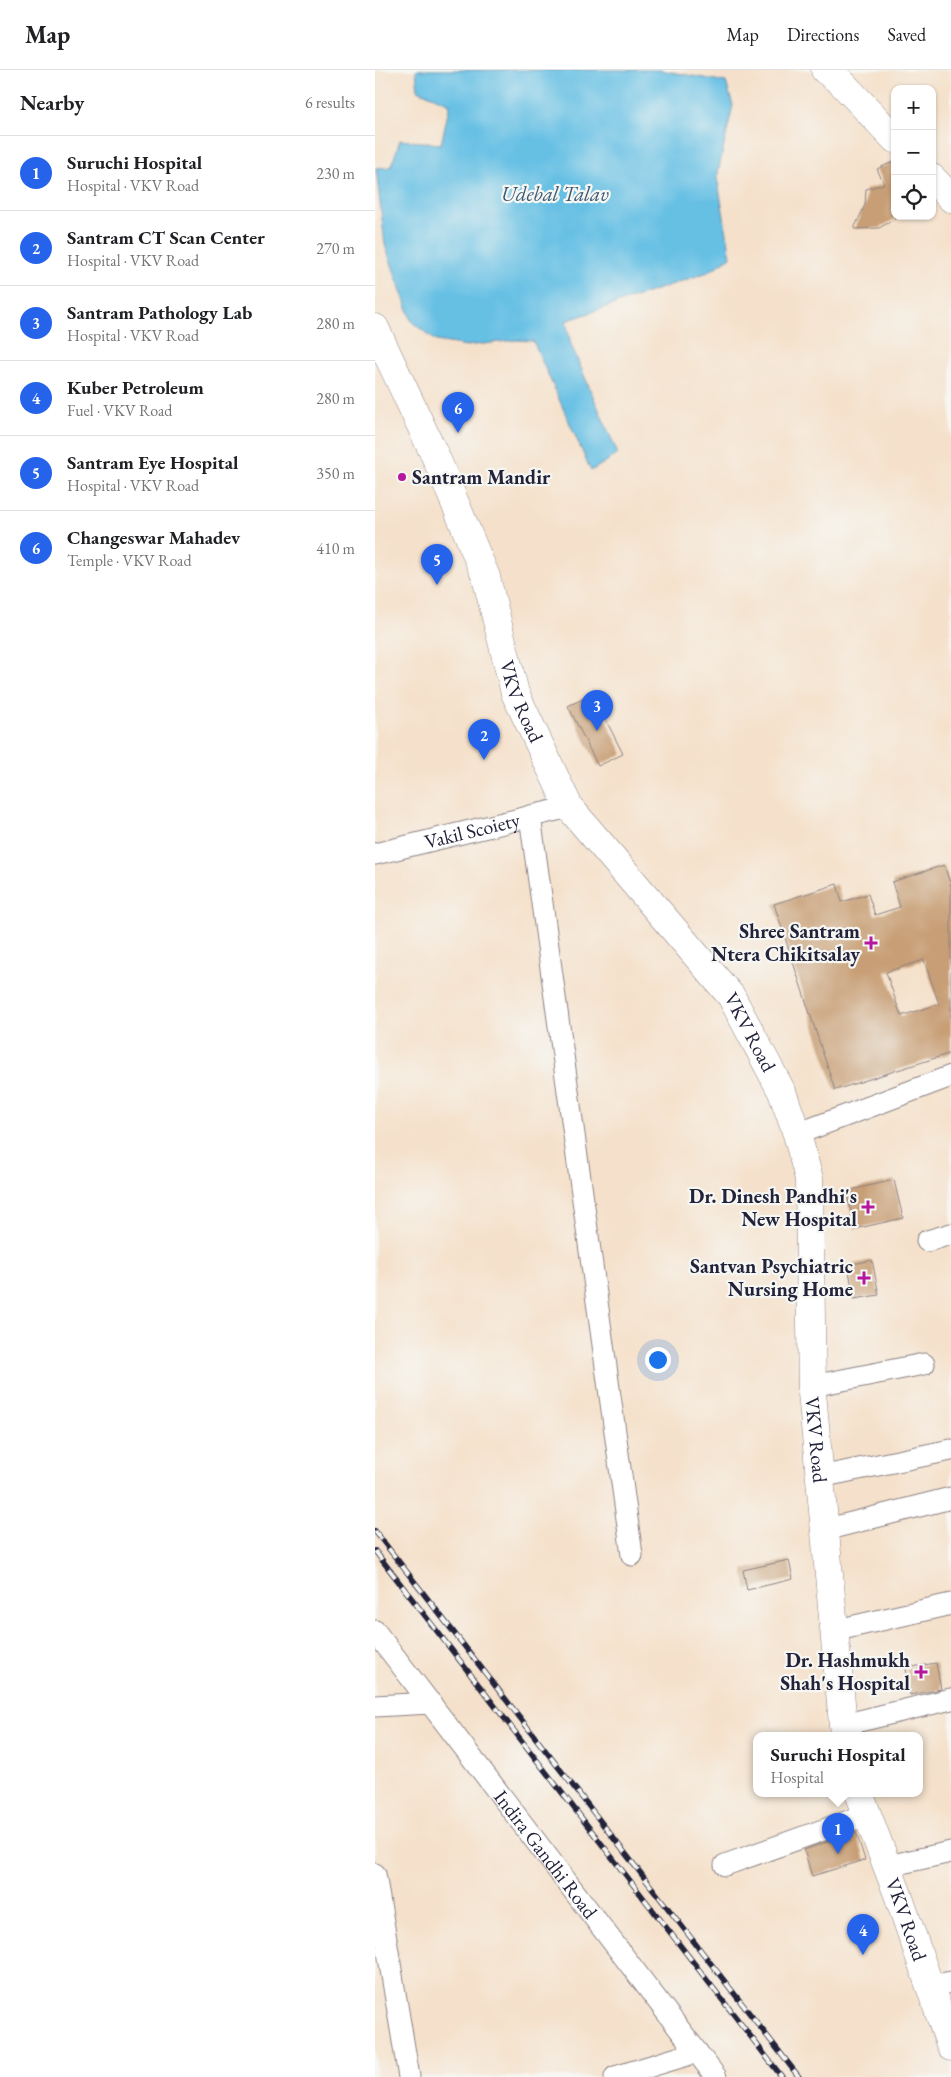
<!DOCTYPE html>
<meta charset="utf-8">
<style>
:root{--surface:#fff;--page:#f6f6f6;--text:#202124;--muted:#757577;--line:#e0e0e0;--accent:#2563eb}
body{margin:0;font-family:"EB Garamond",serif;background:var(--page);color:var(--text)}
.controls{position:absolute;right:15px;top:15px;display:grid;overflow:hidden;border-radius:10px;box-shadow:0 1px 4px #0004}
.controls button{width:45px;height:45px;display:grid;place-items:center;padding:0;border:0;border-bottom:1px solid var(--line);background:var(--surface);color:var(--text);font:25px sans-serif}
.you{position:absolute;left:282px;top:1289px;width:18px;height:18px;margin:-12px;border:4px solid #fff;border-radius:50%;background:#1a73e8;box-shadow:0 0 0 8px #1a73e833}
.badge{display:grid;place-items:center;width:32px;height:32px;border-radius:50%;background:var(--accent);color:#fff;font-size:16px;font-weight:700}
.pin{position:absolute;translate:-50% -41px;filter:drop-shadow(0 1px 2px #0008)}
.pin::after{content:'';position:absolute;top:26px;width:18px;height:15px;background:inherit;clip-path:polygon(0 0,100% 0,50% 100%)}
.popup{position:absolute;left:378px;top:1662px;width:170px;height:65px;box-sizing:border-box;display:grid;place-content:center;border-radius:10px;background:var(--surface);filter:drop-shadow(0 1px 4px #0005);font-size:16px;white-space:nowrap;color:var(--muted)}
.popup b{font-size:19px;color:var(--text)}
.popup::after{content:'';position:absolute;left:50%;top:100%;margin-left:-10px;border:10px solid transparent;border-top-color:var(--surface)}
.list{margin:0;padding:0;list-style:none}
h2{display:flex;justify-content:space-between;align-items:center;height:65px;margin:0;padding:0 20px;font-size:21px}
h2 small{font-size:16px;font-weight:400;color:var(--muted)}
.list li{display:grid;grid-template-columns:32px 1fr auto;gap:15px;align-items:center;box-sizing:border-box;height:75px;padding:0 20px;border-top:1px solid var(--line)}
.list b{display:block;font-size:19px;white-space:nowrap}
.list p{margin:0;font-size:16px;white-space:nowrap;color:var(--muted)}
.list em{font-size:16px;font-style:normal;color:var(--muted)}
.icon{flex:none;width:28px;height:28px;fill:none;stroke:currentColor;stroke-width:2;stroke-linecap:round;stroke-linejoin:round}
.map{position:relative;flex:none;width:576px;height:2007px;overflow:hidden}
header{display:flex;align-items:center;gap:30px;box-sizing:border-box;height:70px;padding:0 25px;background:var(--surface);border-bottom:1px solid var(--line)}
header strong{font-size:24px}
nav{display:flex;gap:28px;margin-inline-start:auto;font-size:18px}
main{display:flex}
aside{flex:1;background:var(--surface)}
.map>svg:first-child{display:block}
.water{fill:#66c0e4;stroke:#447190}
.building{fill:#c79e74;fill-rule:evenodd}
.lines{fill:none;stroke-linecap:round;stroke-linejoin:round}
.minor-casing{stroke:#8c8283;stroke-width:23}
.major-casing{stroke:#8c8283;stroke-width:29}
.minor{stroke:#fff;stroke-width:21}
.major{stroke:#fff;stroke-width:28}
.rail-casing{stroke:#22223b;stroke-width:5.5}
.rail{stroke:#f6f6f2;stroke-width:4;stroke-dasharray:11;stroke-linecap:butt}
.poi-dot{fill:#b5179e;stroke:#f6f6f2;stroke-width:2}
.labels{text-anchor:middle;dominant-baseline:central;stroke-width:4.5;stroke-linejoin:round;paint-order:stroke}
.poi-label{font-size:20px;font-weight:bold;fill:#22223b;stroke:#f6f6f2;text-anchor:end}
.street-label{font-size:20px;fill:#22223b;stroke:#f6f6f2}
.water-label{font-size:21px;font-style:italic;fill:#3a5976;stroke:#f6f6f2}
</style>
<header>
<strong>Map</strong>
<nav><a>Map</a><a>Directions</a><a>Saved</a></nav>
</header>
<main>
<aside>
<h2>Nearby<small>6 results</small></h2>
<ul class="list">
<li><span class="badge">1</span><div><b>Suruchi Hospital</b><p>Hospital · VKV Road</p></div><em>230 m</em></li>
<li><span class="badge">2</span><div><b>Santram CT Scan Center</b><p>Hospital · VKV Road</p></div><em>270 m</em></li>
<li><span class="badge">3</span><div><b>Santram Pathology Lab</b><p>Hospital · VKV Road</p></div><em>280 m</em></li>
<li><span class="badge">4</span><div><b>Kuber Petroleum</b><p>Fuel · VKV Road</p></div><em>280 m</em></li>
<li><span class="badge">5</span><div><b>Santram Eye Hospital</b><p>Hospital · VKV Road</p></div><em>350 m</em></li>
<li><span class="badge">6</span><div><b>Changeswar Mahadev</b><p>Temple · VKV Road</p></div><em>410 m</em></li>
</ul>
</aside>
<div class="map">
<svg width="576" height="2007" viewBox="0 0 576 2007">
<rect width="100%" height="100%" fill="#f6f6f2"/>
<filter id="ink" filterUnits="userSpaceOnUse"><feTurbulence type="fractalNoise" baseFrequency=".02" numOctaves="2"/><feDisplacementMap in="SourceGraphic" scale="10" xChannelSelector="R" yChannelSelector="G"/><feConvolveMatrix kernelMatrix="1 2 1 2 8 2 1 2 1" color-interpolation-filters="sRGB"/></filter>
<filter id="wash" filterUnits="userSpaceOnUse"><feTurbulence type="fractalNoise" baseFrequency=".0096" numOctaves="4" result="noise"/><feDisplacementMap in="SourceGraphic" scale="20" xChannelSelector="R" yChannelSelector="G"/><feGaussianBlur stdDeviation="1.12" result="paint"/><feColorMatrix in="noise" values="0 0 0 0 0 0 0 0 0 0 0 0 0 0 0 0 0 1.4 0 .05"/><feComposite in="paint" operator="in"/></filter>
<g filter="url(#wash)">
<rect width="100%" height="100%" fill="#f5e1cb"/>
<path class="water" d="M41,0h244l66,12 7,23 -16,72 14,80 -23,15 -142,49 5,24 47,109 -27,17 -58,-130 -17,-1 -49,6 -31,-5 -24,-19 -27,-77 -9,-77 15,-1 9,-27 41,4 9,-40 -32,-14z"/>
<g id="blocks">
<path class="building" d="M520,91v58l-16,9 -25,1 11,-24 1,-16 18,-5 -7,-15z
M218,624l30,60 -25,12 -30,-60z
M569,795l7,21v167l-116,37 -61,-186 63,-20 5,18 26,-8 7,21 25,-8 -8,-25zM549,890l15,44 -38,12 -15,-44z
M519,1110l9,38 -48,11 -9,-38z
M497,1190l7,35 -25,4 -6,-34z
M414,1490l4,19 -46,11 -4,-20z
M561,1593l5,26 -31,6 -4,-27z
M481,1762l9,28 -53,16 -8,-26z"/>
</g>
</g>
<g filter="url(#ink)">
<use href="#blocks" fill-opacity="0" stroke="#8c8283" stroke-width="1"/>
<g class="lines">
<defs>
<g id="minor">
<path d="M155,746l102,739"/>
<path id="s1" d="M0,784l194,-47"/>
<path d="M422,1064l154,-58"/>
<path d="M552,1171l24,-7"/>
<path d="M437,1316l112,-22"/>
<path d="M445,1407l131,-27"/>
<path d="M449,1460l127,-32"/>
<path id="s2" d="M0,1561l341,446"/>
<path d="M458,1561l118,-27"/>
<path d="M0,1636l56,-3"/>
<path d="M468,1655l108,-26"/>
<path d="M350,1795l143,-51"/>
<path d="M513,1796l63,-14"/>
<path d="M0,1804l34,203"/>
<path d="M555,1916l21,-4"/>
<path d="M240,2007l82,-25"/>
</g>
<g id="major">
<path d="M450,0l16,12 54,57"/>
<path d="M557,108l19,20"/>
<path id="s3" d="M0,258l62,132 49,117 29,116 54,114 162,189 51,96 15,42 12,45 3,214 32,342"/>
<path id="s4" d="M484,1723l38,99 54,155"/>
</g>
</defs>
<use href="#minor" class="minor-casing"/>
<use href="#major" class="major-casing"/>
<use href="#minor" class="minor"/>
<use href="#major" class="major"/>
<defs>
<path id="rail" d="M0,1461l424,546
M0,1481l407,526"/>
</defs>
<use href="#rail" class="rail-casing"/>
<use href="#rail" class="rail"/>
</g>
</g>
<g class="poi-dot">
<circle cx="27" cy="407" r="5"/>
<path d="M493.5 865.5h5v5h5v5h-5v5h-5v-5h-5v-5h5z"/>
<path d="M490.5 1129.5h5v5h5v5h-5v5h-5v-5h-5v-5h5z"/>
<path d="M486.5 1200.5h5v5h5v5h-5v5h-5v-5h-5v-5h5z"/>
<path d="M543.5 1594.5h5v5h5v5h-5v5h-5v-5h-5v-5h5z"/>
</g>
<g class="labels">
<g class="poi-label">
<text x="37" y="407" text-anchor="start">Santram Mandir</text>
<text x="485" y="861">Shree Santram<tspan x="485" dy="23">Ntera Chikitsalay</tspan></text>
<text x="482" y="1126">Dr. Dinesh Pandhi's<tspan x="482" dy="23">New Hospital</tspan></text>
<text x="478" y="1196">Santvan Psychiatric<tspan x="478" dy="23">Nursing Home</tspan></text>
<text x="535" y="1590">Dr. Hashmukh<tspan x="535" dy="23">Shah's Hospital</tspan></text>
</g>
<g class="street-label">
<text stroke="none"><textPath href="#s3" startOffset="402">VKV Road</textPath></text>
<text stroke="none"><textPath href="#s1" startOffset="100">Vakil Scoiety</textPath></text>
<text stroke="none"><textPath href="#s3" startOffset="808">VKV Road</textPath></text>
<text stroke="none"><textPath href="#s3" startOffset="1228">VKV Road</textPath></text>
<text stroke="none"><textPath href="#s2" startOffset="281">Indira Gandhi Road</textPath></text>
<text stroke="none"><textPath href="#s4" startOffset="135">VKV Road</textPath></text>
</g>
<g class="water-label">
<text x="180" y="123">Udebal Talav</text>
</g>
</g>
</svg>
<div class="controls">
<button>+</button>
<button>−</button>
<button><svg class="icon" aria-label="locate" viewBox="0 0 24 24"><circle cx="12" cy="12" r="6"/><path d="M12 2v4M12 18v4M2 12h4M18 12h4"/></svg></button>
</div>
<div class="you"></div>
<div class="pin badge" style="left:463px;top:1784px">1</div>
<div class="popup"><b>Suruchi Hospital</b>Hospital</div>
<div class="pin badge" style="left:109px;top:690px">2</div>
<div class="pin badge" style="left:222px;top:661px">3</div>
<div class="pin badge" style="left:488px;top:1885px">4</div>
<div class="pin badge" style="left:62px;top:515px">5</div>
<div class="pin badge" style="left:83px;top:363px">6</div>
</div>
</main>
